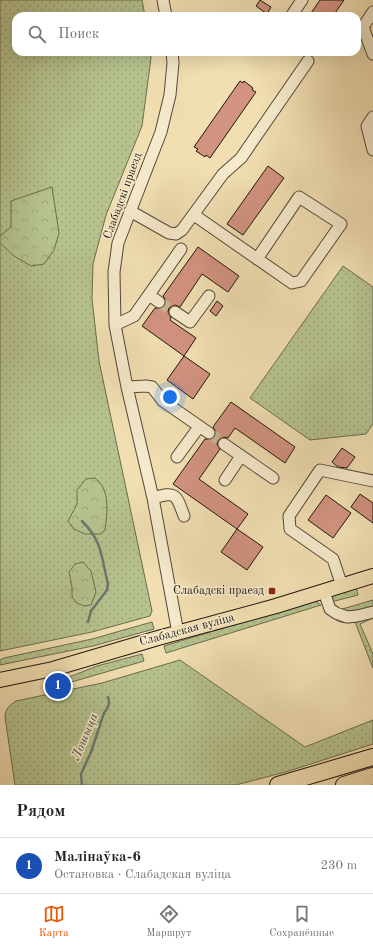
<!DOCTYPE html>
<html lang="ru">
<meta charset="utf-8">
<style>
:root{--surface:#fff;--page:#f2f2f2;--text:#222;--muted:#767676;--line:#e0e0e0;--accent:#ea580c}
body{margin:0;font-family:"Old Standard TT",serif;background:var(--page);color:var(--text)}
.you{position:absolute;left:170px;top:397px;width:14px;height:14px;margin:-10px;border:3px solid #fff;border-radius:50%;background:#1a73e8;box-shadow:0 0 0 6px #1a73e833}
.badge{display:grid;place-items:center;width:26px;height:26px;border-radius:50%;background:var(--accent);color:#fff;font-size:13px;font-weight:700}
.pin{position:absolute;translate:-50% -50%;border:2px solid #fff;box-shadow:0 1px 4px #0006}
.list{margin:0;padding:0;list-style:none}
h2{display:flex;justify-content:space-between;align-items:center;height:52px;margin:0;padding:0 16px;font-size:17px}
h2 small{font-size:13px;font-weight:400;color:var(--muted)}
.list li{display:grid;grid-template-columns:26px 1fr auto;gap:12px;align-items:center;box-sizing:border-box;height:56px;padding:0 16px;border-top:1px solid var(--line)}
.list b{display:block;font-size:15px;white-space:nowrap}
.list p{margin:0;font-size:13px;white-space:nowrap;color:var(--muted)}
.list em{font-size:13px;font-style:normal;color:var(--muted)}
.icon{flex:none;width:22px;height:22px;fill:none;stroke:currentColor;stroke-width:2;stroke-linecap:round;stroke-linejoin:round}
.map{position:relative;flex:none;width:373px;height:785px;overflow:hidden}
.search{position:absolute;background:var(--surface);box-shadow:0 4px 16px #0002;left:12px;right:12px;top:12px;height:44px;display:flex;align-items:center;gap:10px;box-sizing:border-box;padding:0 14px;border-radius:12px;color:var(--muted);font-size:15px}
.sheet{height:108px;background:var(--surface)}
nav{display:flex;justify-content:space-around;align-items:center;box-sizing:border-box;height:56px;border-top:1px solid var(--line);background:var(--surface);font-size:11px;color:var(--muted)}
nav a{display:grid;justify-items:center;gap:2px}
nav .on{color:var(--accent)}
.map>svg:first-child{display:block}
.grass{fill:url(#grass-dots);stroke:#6b6c4f}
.forest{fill:url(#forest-crowns);stroke:#6b6c4f}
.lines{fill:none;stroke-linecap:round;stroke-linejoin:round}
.stream{stroke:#6a7971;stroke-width:2.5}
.building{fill:#d29380;stroke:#20150f}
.minor-tunnel{stroke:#c7b791;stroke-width:11;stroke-dasharray:11 5.5;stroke-linecap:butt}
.minor-casing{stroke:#544838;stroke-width:13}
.major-casing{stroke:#20150f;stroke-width:16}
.highway-casing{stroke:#20150f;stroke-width:18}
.minor{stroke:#f6eacd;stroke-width:11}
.major{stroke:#f1dfb2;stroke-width:14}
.highway{stroke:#f1dfb2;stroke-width:16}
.poi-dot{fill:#8f2418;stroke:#f6eacd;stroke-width:1.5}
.labels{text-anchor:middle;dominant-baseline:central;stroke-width:3;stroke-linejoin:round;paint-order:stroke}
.street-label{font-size:12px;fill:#20150f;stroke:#f6eacd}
.poi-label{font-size:12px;fill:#20150f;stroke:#f6eacd;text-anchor:end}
.water-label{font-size:13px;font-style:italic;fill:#4b4f48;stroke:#f6eacd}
</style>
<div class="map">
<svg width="373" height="785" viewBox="0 0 373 785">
<defs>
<pattern id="grass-dots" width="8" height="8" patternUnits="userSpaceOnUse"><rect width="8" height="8" fill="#b6c38f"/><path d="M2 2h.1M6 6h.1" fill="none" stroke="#9ca77a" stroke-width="1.8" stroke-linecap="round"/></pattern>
<pattern id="forest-crowns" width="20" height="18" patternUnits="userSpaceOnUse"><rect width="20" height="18" fill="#b6c38f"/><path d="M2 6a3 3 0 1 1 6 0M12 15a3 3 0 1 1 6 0" fill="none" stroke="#9ca77a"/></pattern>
</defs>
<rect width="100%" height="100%" fill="#f1dfb2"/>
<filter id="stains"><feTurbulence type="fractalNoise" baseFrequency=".005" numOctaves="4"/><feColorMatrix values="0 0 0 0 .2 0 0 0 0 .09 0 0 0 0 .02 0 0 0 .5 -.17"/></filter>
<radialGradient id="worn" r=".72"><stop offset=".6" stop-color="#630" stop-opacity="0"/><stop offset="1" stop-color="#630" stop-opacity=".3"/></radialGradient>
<path class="grass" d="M0,0h142l3,16h-129v36h134l1,6 -9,68 -36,89 -13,49 -1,35 7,62 53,250 -2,5 -58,16 -92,19z
M343,266l30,21v137l-7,10 -56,6 -60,-42z
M356,587l2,8 -27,7 2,-7z
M373,600v7l-18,5 -16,-2z
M313,601l4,1 4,3 -155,48 -2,-7z
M373,614v4l-13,6 13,30v14l-18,-46c-10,2 -18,1 -25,-7z
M152,622l2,7 -61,17 -93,19v-5l4,-2 88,-19z
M142,654l2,7 -76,22 -4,-2v-2l33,-13z
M180,660l125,87 68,-27v24l-84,27 -53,14h-221l-10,-68c0,-8 5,-12 11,-16l86,-18z"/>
<path class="forest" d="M52,187l7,46 -5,17 -10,14 -13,2 -17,-10 -14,-13v-7l11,-9v-26z
M95,478c16,12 12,35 10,52l-5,4h-15l-11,-5 -6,-8 9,-17v-14l9,-11z
M83,562l8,9 5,21 -5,13 -7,1 -7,-3 -5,-6v-10l-3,-15 6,-8z"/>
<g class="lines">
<path class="stream" d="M82,521c21,21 19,36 26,63l-1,6 -16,21 -3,11
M82,785l-1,-11 10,-22 13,-39c5,-6 6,-10 4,-16"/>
</g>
<path class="building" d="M260,0l11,7 -4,7 -11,-8z
M320,0h24l-11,16h-24z
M240,81l3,2 1,-2 9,7 -1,2 4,2 -46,66 -4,-3 -1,2 -9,-6 2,-2 -4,-2z
M268,166l16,12 -41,57 -16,-11z
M198,247l41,29 -11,16 -26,-18 -22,33 -5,-2 -6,3 -1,4 3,6 -1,2 26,18 -12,18 -42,-30 13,-18h7l3,-2v-7l-2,-3z
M217,301l6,5 -7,10 -6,-5z
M184,356l26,18 -17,25 -26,-19z
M231,402l64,45 -10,16 -50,-35 -7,10 -4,-1 -5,3 -2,4 3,5 -21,30 49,35 -11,15 -64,-45 32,-45h7l3,-2v-7l-2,-3z
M342,448l13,9 -8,11 -9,-1 -6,-5z
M360,494l13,9v20l-22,-16z
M326,495l25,18 -18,25 -25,-18z
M237,529l26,18 -16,23 -26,-18z"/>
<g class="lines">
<path class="minor-tunnel" d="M159,302l16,10
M209,433l15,11"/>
<defs>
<path id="minor" d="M163,0l3,16
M373,12l-10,15 10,27
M292,15l10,-15
M172,52l1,11 -3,32 -9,37 -43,111 -4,29 1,53 12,62 26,111 25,135
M373,117l-6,9 6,24
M130,211l39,22 7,1 6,-4 41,-56 18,-16 67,-97
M194,215l98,68 9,-2 40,-57 -42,-27 -42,62
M149,295l10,7
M175,312l15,10 19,-26
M115,325l19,-9 47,-67
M127,387l19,-1 6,1 11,14 46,32
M224,444l49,34
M177,457l22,-30
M225,480l16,-24
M153,498c23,-7 23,-4 31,18
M342,586l-9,-27 -43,-30 -1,-13 31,-46 53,11
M324,592l6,17 6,4 11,4 10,-1 16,-4"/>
<path id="major" d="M0,680l53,-11 105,-31 118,-32 97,-30"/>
<path id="highway" d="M278,785l95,-28
M344,785l29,-9"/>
</defs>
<use href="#minor" class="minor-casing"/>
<use href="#major" class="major-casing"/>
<use href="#highway" class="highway-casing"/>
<use href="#minor" class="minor"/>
<use href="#major" class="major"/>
<use href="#highway" class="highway"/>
</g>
<rect class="poi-dot" x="268" y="587" width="8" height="8" rx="2"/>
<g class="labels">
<g class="street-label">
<text transform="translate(123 196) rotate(-70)">Слабадскі праезд</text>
<text transform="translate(187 630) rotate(-15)">Слабадская вуліца</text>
</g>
<g class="poi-label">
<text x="264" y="591">Слабадскі праезд</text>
</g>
<g class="water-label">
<text transform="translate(85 737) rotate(-67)">Лошыца</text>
</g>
</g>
<rect width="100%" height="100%" filter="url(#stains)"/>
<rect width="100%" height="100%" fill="url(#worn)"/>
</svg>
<div class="you"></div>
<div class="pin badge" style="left:58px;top:686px;background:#1a4fb4">1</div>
<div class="search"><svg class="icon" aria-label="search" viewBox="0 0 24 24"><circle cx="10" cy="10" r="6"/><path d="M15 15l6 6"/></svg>Поиск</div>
</div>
<section class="sheet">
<h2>Рядом<small></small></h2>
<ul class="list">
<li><span class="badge" style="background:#1a4fb4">1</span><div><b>Малінаўка-6</b><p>Остановка · Слабадская вуліца</p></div><em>230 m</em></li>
</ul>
</section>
<nav>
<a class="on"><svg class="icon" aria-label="map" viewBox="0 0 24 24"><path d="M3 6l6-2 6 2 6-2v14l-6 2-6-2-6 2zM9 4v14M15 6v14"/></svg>Карта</a>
<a><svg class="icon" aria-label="directions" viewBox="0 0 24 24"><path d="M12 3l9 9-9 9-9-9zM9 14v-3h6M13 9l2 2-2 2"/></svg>Маршрут</a>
<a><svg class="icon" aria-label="saved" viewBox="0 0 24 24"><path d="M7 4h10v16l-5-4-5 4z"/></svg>Сохранённые</a>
</nav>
